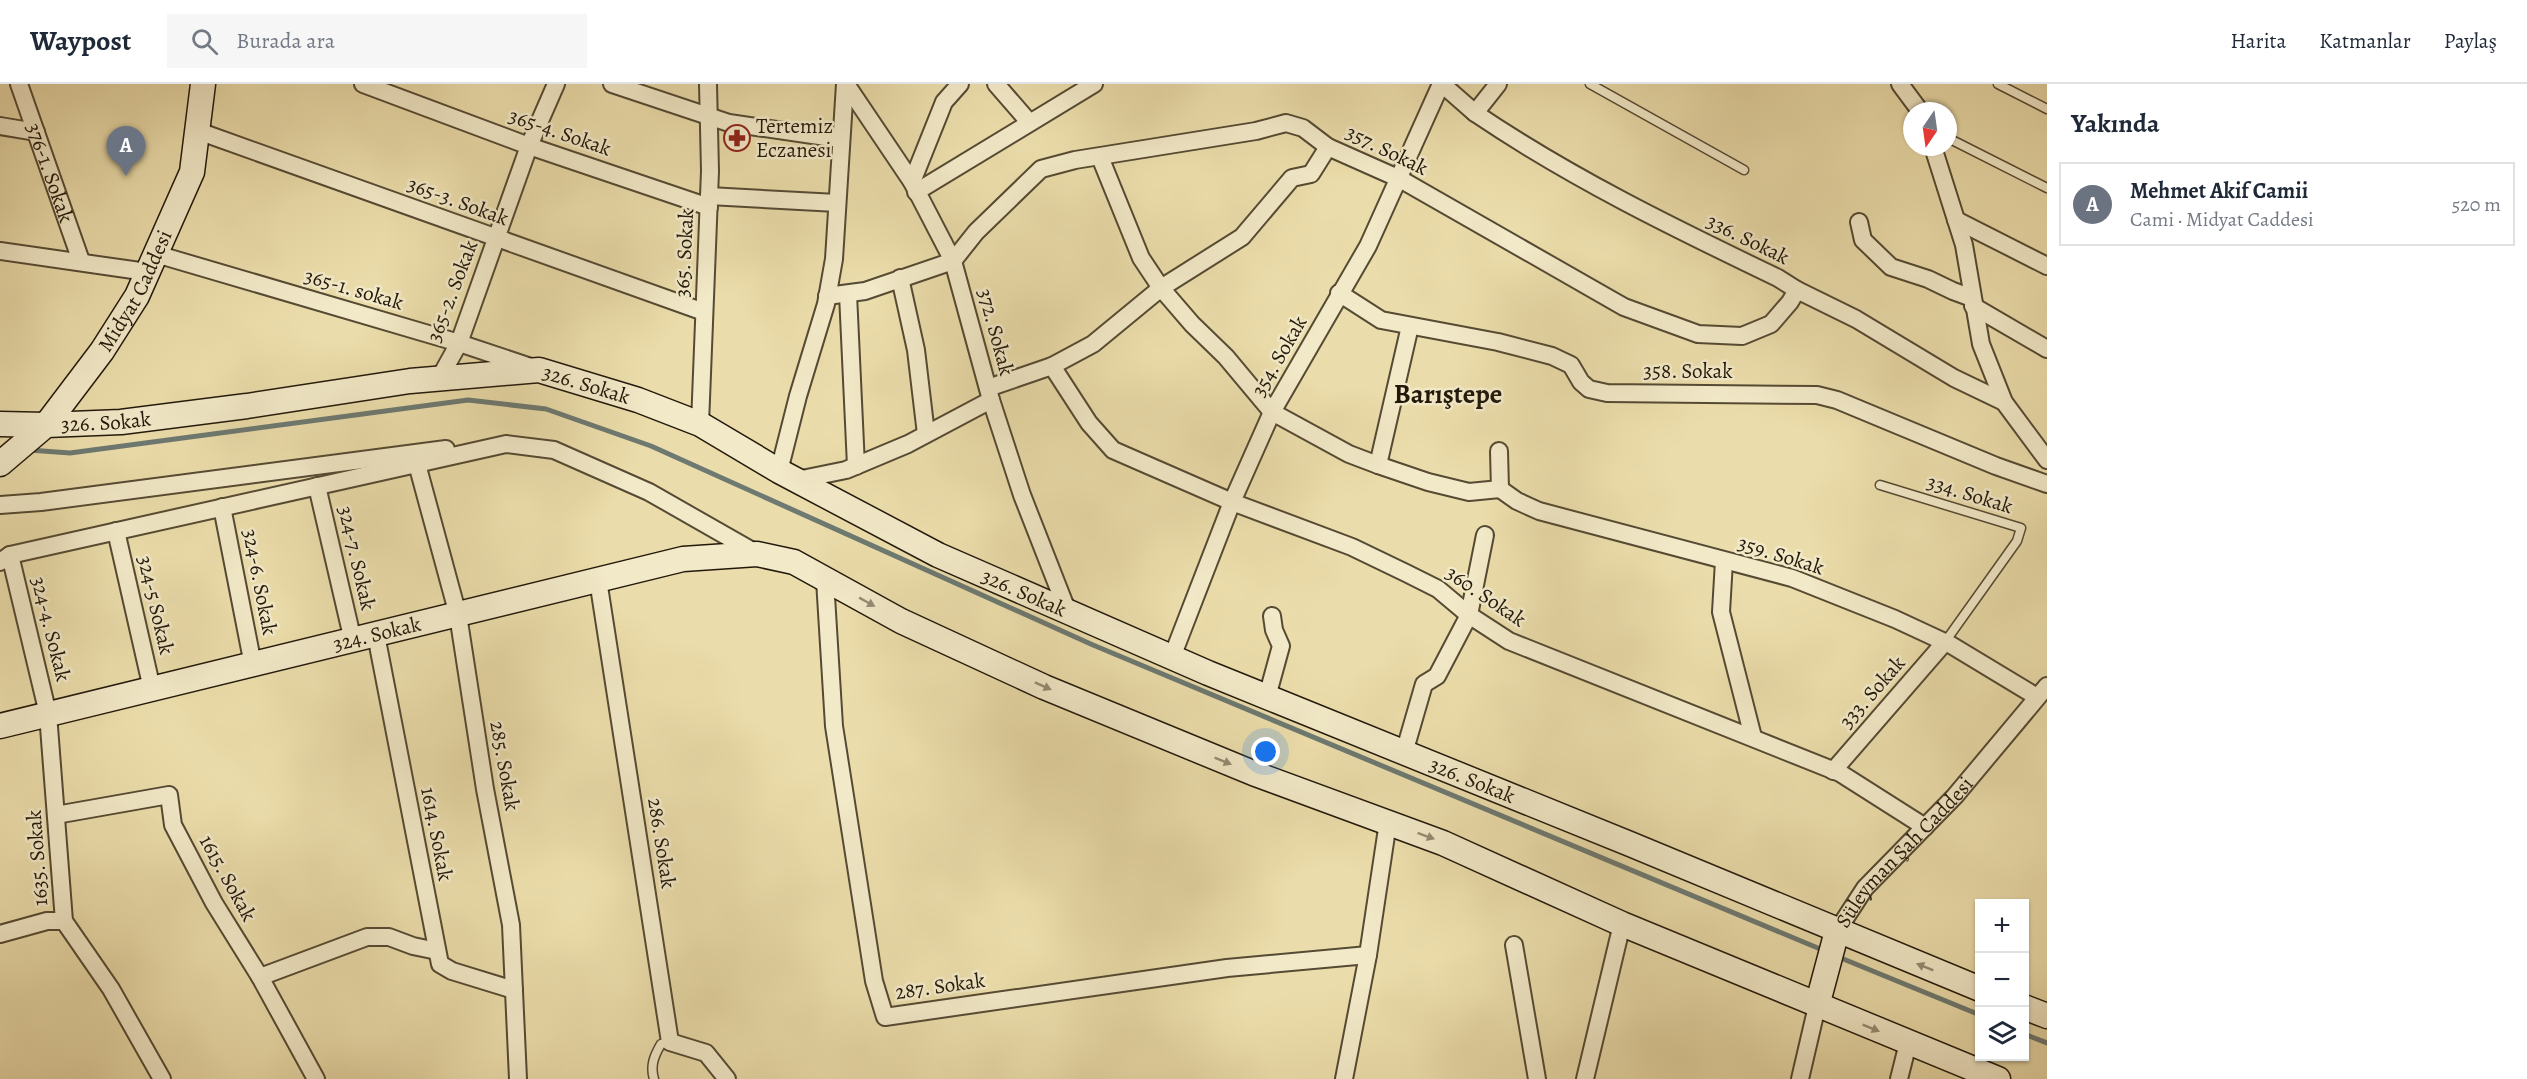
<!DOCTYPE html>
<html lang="tr">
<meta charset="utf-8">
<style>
:root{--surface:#fff;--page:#f6f6f7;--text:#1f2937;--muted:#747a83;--line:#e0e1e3;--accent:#8f2418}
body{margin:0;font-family:Alegreya,serif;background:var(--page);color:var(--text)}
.controls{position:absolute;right:18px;bottom:18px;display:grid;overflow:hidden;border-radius:0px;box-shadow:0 2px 4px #0004}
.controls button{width:54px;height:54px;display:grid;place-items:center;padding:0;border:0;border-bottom:2px solid var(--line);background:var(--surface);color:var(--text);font:30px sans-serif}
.compass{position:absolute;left:1903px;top:18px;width:54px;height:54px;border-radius:50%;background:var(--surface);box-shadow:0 2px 4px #0004;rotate:193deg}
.you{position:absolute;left:1266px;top:668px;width:21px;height:21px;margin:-15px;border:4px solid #fff;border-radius:50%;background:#1a73e8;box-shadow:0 0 0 9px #1a73e833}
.badge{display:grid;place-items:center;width:39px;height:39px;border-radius:50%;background:var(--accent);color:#fff;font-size:20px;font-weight:700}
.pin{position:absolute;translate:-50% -50px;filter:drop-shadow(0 2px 3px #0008)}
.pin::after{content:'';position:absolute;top:32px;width:21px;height:18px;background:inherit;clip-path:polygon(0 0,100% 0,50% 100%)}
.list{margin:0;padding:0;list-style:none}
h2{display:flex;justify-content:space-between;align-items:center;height:78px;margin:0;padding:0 24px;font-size:26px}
h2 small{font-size:20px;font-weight:400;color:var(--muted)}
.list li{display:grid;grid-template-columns:39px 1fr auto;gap:18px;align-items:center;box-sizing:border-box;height:84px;margin:0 12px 12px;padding:0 12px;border:2px solid var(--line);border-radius:0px}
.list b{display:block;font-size:22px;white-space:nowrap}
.list p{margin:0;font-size:20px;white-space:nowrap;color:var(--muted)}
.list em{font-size:20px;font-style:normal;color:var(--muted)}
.icon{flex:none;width:33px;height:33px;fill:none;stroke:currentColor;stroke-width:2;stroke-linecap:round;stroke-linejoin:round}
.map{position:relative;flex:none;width:2047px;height:995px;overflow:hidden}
header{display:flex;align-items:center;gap:36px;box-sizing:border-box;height:84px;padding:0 30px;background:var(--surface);border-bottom:2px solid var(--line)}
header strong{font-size:28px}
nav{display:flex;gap:33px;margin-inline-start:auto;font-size:21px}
.search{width:420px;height:54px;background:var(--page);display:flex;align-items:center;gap:15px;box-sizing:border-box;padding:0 21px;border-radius:0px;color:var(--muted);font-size:22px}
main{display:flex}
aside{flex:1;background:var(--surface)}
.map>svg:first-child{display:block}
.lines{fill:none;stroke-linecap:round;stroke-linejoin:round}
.stream{stroke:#6d7971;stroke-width:5}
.lane-casing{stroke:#554a33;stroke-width:11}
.street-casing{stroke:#554a33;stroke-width:20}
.secondary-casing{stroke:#23190b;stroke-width:27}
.lane{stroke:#f2e9c8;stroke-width:8}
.street{stroke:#f2e9c8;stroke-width:16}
.secondary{stroke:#f2e9c8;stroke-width:24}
.oneway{fill:#958b73}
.labels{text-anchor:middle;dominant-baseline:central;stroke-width:5;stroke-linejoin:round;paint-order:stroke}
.poi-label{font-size:21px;fill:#23190b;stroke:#f2e9c8;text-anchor:start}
.street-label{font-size:21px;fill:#23190b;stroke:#f2e9c8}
.district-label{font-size:27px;font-weight:bold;fill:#23190b;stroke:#f2e9c8}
</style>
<header>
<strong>Waypost</strong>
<div class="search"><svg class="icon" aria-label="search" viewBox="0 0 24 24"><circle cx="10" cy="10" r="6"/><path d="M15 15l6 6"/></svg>Burada ara</div>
<nav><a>Harita</a><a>Katmanlar</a><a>Paylaş</a></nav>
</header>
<main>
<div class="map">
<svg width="2047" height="995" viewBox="0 0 2047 995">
<rect width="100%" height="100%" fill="#ebddab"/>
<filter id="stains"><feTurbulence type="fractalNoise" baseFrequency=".00333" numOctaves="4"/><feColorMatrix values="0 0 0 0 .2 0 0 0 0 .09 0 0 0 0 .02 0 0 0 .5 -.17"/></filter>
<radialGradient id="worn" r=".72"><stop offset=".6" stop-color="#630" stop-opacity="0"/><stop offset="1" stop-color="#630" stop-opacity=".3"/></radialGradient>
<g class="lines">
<path class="stream" d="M29,366l41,3 398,-53 78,9 105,37 442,199 732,306
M1836,872l144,59
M2024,950l23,9"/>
<defs>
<path id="lane" d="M1590,0l154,86
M1998,0l49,25
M1948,54l99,50
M1880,401l141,43 -4,13 -72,101
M654,995c-4,-13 0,-23 7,-35l9,-2"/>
<g id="street">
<path id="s1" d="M19,0l62,177"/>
<path d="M363,0l166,62 180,61"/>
<path d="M612,0l117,39 111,16"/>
<path d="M846,0l66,98 41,79 38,139 31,95 45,115"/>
<path d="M996,0l33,38"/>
<path d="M1442,0l33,29 23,-29"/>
<path d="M1900,0l20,27"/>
<path d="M1475,29c96,65 199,115 303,165l19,12 59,29 98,59 50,24"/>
<path d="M0,42l36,6"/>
<path d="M198,47l506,181"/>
<path d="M1933,63l31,98 17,99 23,58 43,58"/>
<path d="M1100,73l41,101 20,30 31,36 34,33 46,55 77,42 29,11 50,17 41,10 31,-3"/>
<path d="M912,98l32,-80 16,-18"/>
<path d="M916,108l178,-108"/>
<path d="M709,112l128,7"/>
<path d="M1956,136l91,46"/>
<path d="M1859,138l4,18 28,27 37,12 25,12 19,7"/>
<path d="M0,167l147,21"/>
<path d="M156,170l303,89 72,24"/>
<path d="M900,194l16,72 10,84"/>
<path d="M1339,209l42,27 117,22 54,14 19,9 10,17 8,7 18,4 210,2 20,5 159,66 51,18"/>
<path d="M848,210l8,172"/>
<path d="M827,212l38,-5 88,-30 23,-29 65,-63 34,-9 181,-29 30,-8 17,5 25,19 72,32 224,128 74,27 44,2 29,-12 19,-22 7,-12"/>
<path d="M1973,222l74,43"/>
<path d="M1052,282l37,57 24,27 119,52 120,45 54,26 32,16 31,26 40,26 331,132 85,54"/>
<path d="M439,295l20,-36 70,-197 27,-62"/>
<path d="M988,304l64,-22 41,-22 68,-56 81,-51 50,-59 19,-4 17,-27"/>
<path d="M700,340l10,-253 -2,-87"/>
<path d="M1499,367l1,38"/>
<path d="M417,380l41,151 27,174 26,136 7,154"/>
<path d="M1378,381l32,-139"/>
<path d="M779,387l19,-75 28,-92 8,-45 11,-175"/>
<path d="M797,396l49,-10 62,-26 83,-44"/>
<path d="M317,402l36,155"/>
<path d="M1500,405l17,12 22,10 253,67 103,41 56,26 86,52"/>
<path d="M0,421l41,-3 405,-53"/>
<path d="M222,423l31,158"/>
<path d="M116,447l36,158"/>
<path d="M10,471l38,159 16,207 47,68 51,90"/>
<path d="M1724,477l-3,51 32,125"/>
<path d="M0,478l10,-7 496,-111 48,6 95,42 107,61"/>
<path d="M598,496l72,462 36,11 21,26"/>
<path d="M825,496l9,146 40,255 11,36 342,-49 141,-13"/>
<path d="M376,551l64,329 12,7 62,19"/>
<path d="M1172,573l60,-155 40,-90 96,-166 73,-162"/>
<path d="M1267,613l14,-51 -7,-16 -2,-14"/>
<path d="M1404,669l20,-69 13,-8 32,-61 16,-80"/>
<path d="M1833,687l112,-129"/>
<path d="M56,731l113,-20 4,30 41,78 46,74 56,102"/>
<path id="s2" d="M1837,847l28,-43 90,-92 92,-110"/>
<path d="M0,850l47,-13h17"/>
<path d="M1514,861l23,134"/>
<path d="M260,893l107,-40h22l24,9 24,5"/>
<path d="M1344,995l24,-124 20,-133"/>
<path d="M1585,995l37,-155"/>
<path d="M1800,995l17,-73"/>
<path d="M1899,995l9,-36"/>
</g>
<g id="secondary">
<path id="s3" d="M0,340l46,1 75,-3 126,-16 163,-25 129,-11 99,30 62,24 79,47 159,84 270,118 422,171 350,145"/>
<path id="s4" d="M0,380l46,-39 56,-74 35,-55 55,-124 11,-88"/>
<path id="s5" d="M0,642l683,-167 74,-5 37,8 107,59 143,66 209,86 190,70 179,81 376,155"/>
<path d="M1817,922l20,-75"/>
<path d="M2024,923l23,9"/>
</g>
</defs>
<use href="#lane" class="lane-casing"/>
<use href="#street" class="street-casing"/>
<use href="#secondary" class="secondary-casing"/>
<use href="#lane" class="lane"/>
<use href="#street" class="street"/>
<use href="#secondary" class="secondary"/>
</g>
<defs><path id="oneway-solid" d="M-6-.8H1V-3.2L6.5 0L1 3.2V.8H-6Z" transform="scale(1.5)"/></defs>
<g class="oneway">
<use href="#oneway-solid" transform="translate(867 518) rotate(29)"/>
<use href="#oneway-solid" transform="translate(1043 602) rotate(24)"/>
<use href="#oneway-solid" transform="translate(1223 677) rotate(22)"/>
<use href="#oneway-solid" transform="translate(1426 752) rotate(20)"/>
<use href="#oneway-solid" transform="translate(1925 883) rotate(-158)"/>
<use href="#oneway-solid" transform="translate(1871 944) rotate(22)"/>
</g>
<defs>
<symbol id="pharmacy-ring" viewBox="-11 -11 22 22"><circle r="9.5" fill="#f2e9c8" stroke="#8f2418" stroke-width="1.5"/><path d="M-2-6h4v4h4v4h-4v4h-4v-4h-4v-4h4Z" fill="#8f2418"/></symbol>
</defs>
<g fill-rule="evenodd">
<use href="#pharmacy-ring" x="722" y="39" width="30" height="30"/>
</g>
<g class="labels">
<g class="poi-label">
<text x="756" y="42">Tertemiz<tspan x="756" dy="24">Eczanesi</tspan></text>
</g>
<g class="street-label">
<text transform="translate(560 48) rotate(19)">365-4. Sokak</text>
<text transform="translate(1387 66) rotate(26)">357. Sokak</text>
<text stroke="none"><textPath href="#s1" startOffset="94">376-1. Sokak</textPath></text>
<text transform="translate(458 117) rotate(20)">365-3. Sokak</text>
<text transform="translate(1748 155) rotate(26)">336. Sokak</text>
<text transform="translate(684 169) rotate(-87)">365. Sokak</text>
<text transform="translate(354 205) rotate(16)">365-1. sokak</text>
<text stroke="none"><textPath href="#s4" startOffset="222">Midyat Caddesi</textPath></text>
<text transform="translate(452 207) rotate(-69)">365-2. Sokak</text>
<text transform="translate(996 248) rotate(75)">372. Sokak</text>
<text transform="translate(1279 272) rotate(-60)">354. Sokak</text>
<text x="1688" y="287">358. Sokak</text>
<text stroke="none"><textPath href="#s3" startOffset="592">326. Sokak</textPath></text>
<text stroke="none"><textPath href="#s3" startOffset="106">326. Sokak</textPath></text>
<text transform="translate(1970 410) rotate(17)">334. Sokak</text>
<text transform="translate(1781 471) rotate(17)">359. Sokak</text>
<text transform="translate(357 474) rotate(77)">324-7. Sokak</text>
<text transform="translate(260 498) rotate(79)">324-6. Sokak</text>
<text stroke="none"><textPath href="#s3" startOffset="1078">326. Sokak</textPath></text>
<text transform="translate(1486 512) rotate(34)">360. Sokak</text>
<text transform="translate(156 521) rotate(77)">324-5 Sokak</text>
<text transform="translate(51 545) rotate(76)">324-4. Sokak</text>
<text stroke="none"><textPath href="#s5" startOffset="388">324. Sokak</textPath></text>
<text transform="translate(1872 608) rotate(-49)">333. Sokak</text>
<text transform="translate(505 682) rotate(80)">285. Sokak</text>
<text stroke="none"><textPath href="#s3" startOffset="1564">326. Sokak</textPath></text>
<text transform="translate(437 750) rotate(79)">1614. Sokak</text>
<text transform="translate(662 759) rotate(81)">286. Sokak</text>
<text stroke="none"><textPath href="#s2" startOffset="104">Süleyman Şah Caddesi</textPath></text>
<text transform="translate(37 774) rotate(-94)">1635. Sokak</text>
<text transform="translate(228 794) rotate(61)">1615. Sokak</text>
<text transform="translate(940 902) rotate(-8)">287. Sokak</text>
</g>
<g class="district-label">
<text x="1448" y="310">Barıştepe</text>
</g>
</g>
<rect width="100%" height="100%" filter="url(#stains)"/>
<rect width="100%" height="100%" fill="url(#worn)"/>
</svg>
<div class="controls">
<button>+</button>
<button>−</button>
<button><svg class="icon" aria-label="layers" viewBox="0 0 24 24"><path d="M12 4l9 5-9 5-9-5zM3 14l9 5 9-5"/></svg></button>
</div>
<svg class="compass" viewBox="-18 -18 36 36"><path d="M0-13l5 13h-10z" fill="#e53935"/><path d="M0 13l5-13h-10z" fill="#747a83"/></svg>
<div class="you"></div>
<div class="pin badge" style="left:126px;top:92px;background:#6b7280">A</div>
</div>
<aside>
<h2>Yakında<small></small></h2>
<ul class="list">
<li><span class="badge" style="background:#6b7280">A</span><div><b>Mehmet Akif Camii</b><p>Cami · Midyat Caddesi</p></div><em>520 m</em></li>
</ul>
</aside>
</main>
